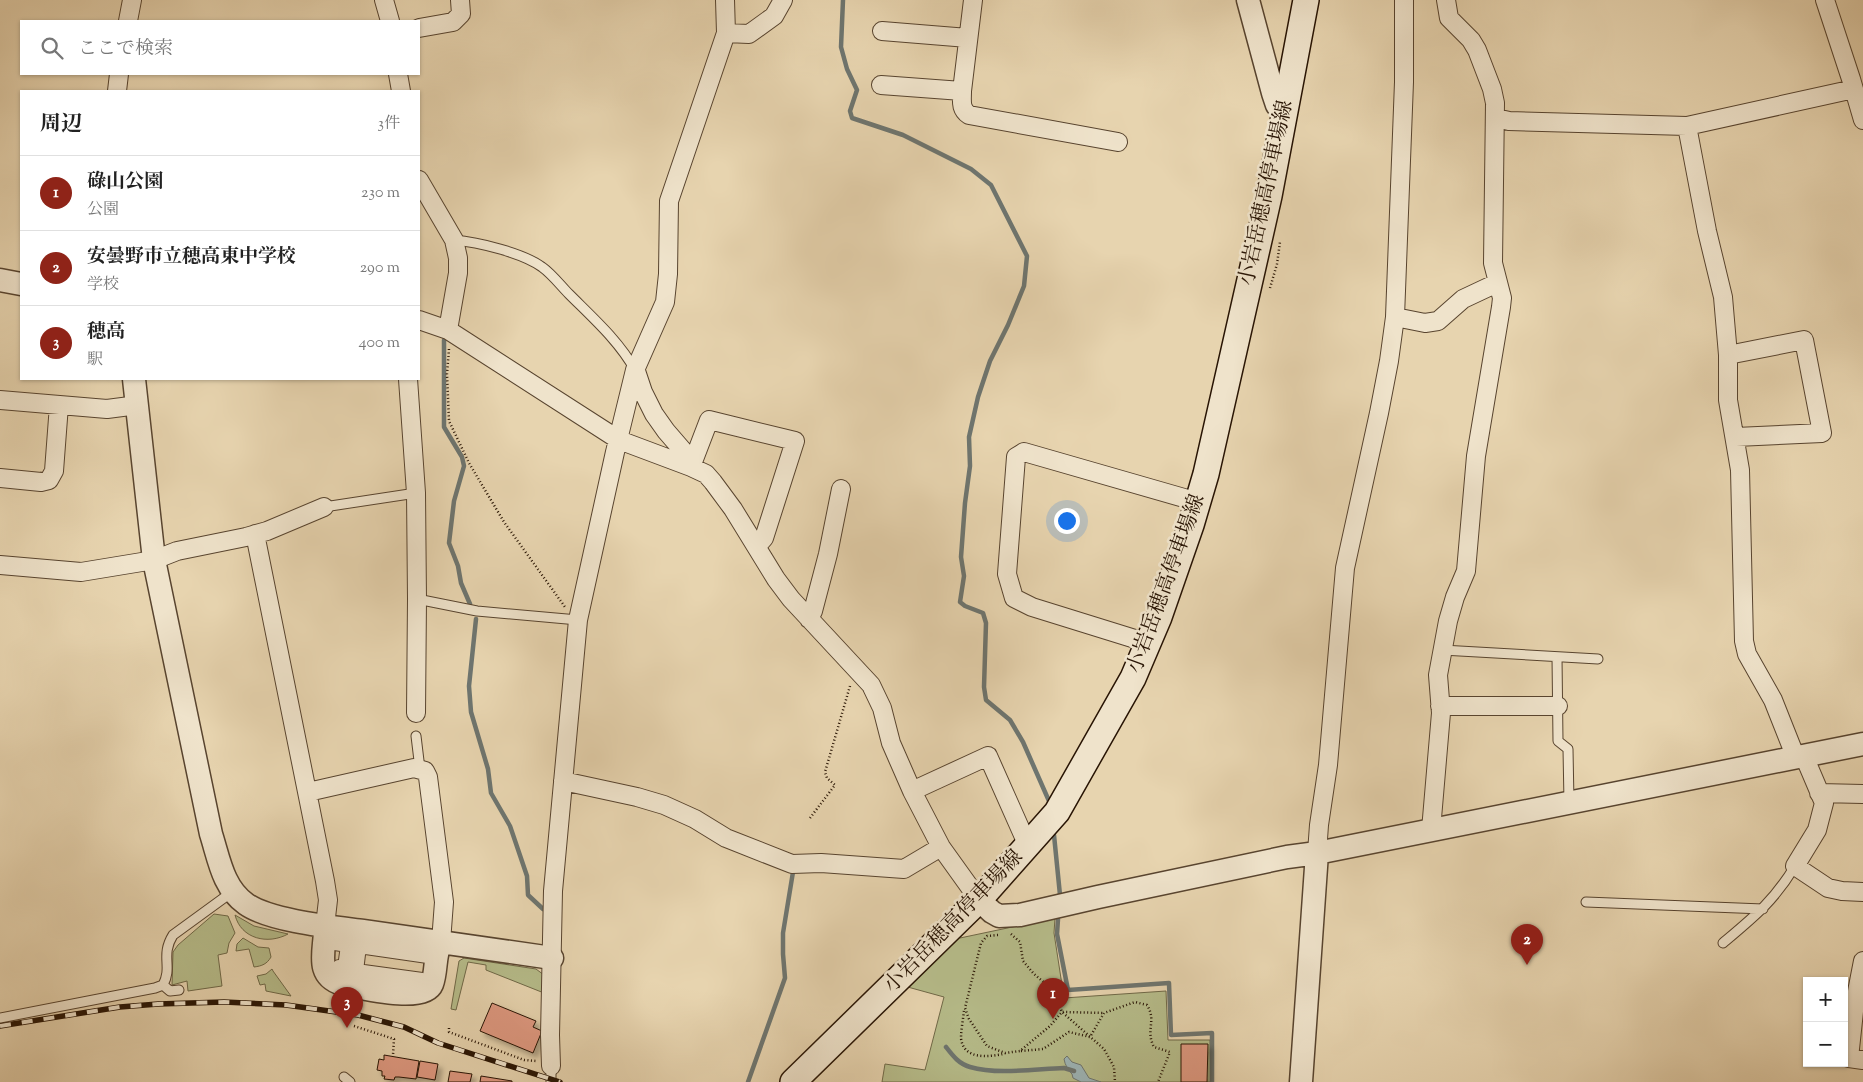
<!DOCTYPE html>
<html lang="ja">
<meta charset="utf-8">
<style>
:root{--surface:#fff;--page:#f2f2f2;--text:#222;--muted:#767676;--line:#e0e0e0;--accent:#8f2418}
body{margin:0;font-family:"Sorts Mill Goudy","Noto Serif JP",serif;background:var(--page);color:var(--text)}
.controls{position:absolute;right:15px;bottom:15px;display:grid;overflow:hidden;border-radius:0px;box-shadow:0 1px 4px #0004}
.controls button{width:45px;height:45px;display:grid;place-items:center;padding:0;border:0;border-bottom:1px solid var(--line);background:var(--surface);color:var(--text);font:25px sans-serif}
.you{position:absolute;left:1066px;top:520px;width:18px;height:18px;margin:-12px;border:4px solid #fff;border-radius:50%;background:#1a73e8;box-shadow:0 0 0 8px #1a73e833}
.badge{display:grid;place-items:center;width:32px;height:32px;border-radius:50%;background:var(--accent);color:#fff;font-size:16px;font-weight:700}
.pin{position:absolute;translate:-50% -41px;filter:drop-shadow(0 1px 2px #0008)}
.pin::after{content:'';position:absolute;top:26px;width:18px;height:15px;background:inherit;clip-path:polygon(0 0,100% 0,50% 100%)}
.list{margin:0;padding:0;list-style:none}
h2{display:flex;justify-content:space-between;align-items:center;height:65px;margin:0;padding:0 20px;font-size:21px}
h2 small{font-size:16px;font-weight:400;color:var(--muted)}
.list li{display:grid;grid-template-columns:32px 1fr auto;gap:15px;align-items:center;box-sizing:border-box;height:75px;padding:0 20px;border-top:1px solid var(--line)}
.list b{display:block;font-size:19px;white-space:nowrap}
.list p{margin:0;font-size:16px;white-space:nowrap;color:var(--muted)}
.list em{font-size:16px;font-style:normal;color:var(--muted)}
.icon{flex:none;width:28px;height:28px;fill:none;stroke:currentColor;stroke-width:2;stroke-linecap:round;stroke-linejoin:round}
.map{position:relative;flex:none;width:1863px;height:1082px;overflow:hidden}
.search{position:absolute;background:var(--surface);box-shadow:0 1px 4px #0004;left:20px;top:20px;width:400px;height:55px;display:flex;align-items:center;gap:12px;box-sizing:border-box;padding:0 18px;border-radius:0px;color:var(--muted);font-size:19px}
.panel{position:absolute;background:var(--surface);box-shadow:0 1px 4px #0004;left:20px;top:90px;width:400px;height:290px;border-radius:0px}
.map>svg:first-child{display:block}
.green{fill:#b6bc8a;stroke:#6f6847}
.water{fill:#9db5b7;stroke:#6e756f}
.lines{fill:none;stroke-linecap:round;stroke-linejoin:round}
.stream{stroke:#6e756f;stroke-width:4.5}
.building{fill:#df9981;stroke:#281404;filter:url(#shadow)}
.service-casing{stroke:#58442f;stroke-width:11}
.pedestrian-casing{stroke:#58442f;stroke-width:16}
.minor-casing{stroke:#58442f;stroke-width:20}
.tertiary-casing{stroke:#58442f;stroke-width:25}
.secondary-casing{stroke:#281404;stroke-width:28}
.path{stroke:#281404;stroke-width:2.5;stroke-dasharray:1 2.5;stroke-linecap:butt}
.service{stroke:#efe3cb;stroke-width:9}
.pedestrian{stroke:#efe3cb;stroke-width:14}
.minor{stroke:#efe3cb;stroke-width:18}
.tertiary{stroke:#efe3cb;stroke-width:22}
.secondary{stroke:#efe3cb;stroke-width:25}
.rail-casing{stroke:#281404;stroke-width:5.5}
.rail{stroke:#efe3cb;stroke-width:4;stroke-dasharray:11;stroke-linecap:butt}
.labels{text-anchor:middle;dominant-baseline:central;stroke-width:5;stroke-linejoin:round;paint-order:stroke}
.street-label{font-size:21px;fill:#281404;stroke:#efe3cb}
</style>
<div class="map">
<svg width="1863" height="1082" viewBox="0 0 1863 1082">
<defs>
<filter id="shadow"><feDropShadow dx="4.5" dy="4.5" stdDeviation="2.5" flood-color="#0004"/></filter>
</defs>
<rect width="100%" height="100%" fill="#e7d4af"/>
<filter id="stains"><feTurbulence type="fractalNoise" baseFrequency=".004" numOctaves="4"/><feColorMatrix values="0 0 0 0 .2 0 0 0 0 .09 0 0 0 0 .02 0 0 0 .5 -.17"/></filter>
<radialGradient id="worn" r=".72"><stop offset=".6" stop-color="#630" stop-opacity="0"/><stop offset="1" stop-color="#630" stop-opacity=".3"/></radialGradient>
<path class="green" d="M214,914l14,2 7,17 -6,10 -2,10 -9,2 4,31 -34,5 -1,-10 -15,4 1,-33 5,-7z
M235,915l19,11 34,8c-20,11 -47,5 -53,-19z
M1055,918l-1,15 10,65 102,-7 2,49h42l1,42h-329l3,-18 40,6 19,-73 -40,-11 51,-51 5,3z
M243,938l15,9 11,1 2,9c-4,7 -9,9 -17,10l-5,-18 -13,2 1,-7z
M464,958l72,11 8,6v18l-58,-23v-5l-18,-3 -12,48 -5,-1 8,-48z
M272,969l1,2 18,25 -25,-5 -1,-7 -5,1 -3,-9 9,-2z"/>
<path class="water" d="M1067,1056l5,6 9,3 8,13 12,4h-20l-8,-4 -1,-4c-4,-4 -7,-9 -8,-15z"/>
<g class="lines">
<path class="stream" d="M843,0l-2,47 6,22 10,21 -7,21 2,7 51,17 68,34 20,16 36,71 -3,30 -16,39 -18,36 -12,36 -9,40 1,29 -5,37 -4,54 3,19 -4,26 5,4 18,7 3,10 -2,64 2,13 24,20 13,22 26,59
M444,340v87l18,30 2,9 -10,35 -5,42 9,23 3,17 9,21
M476,619l-7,67 2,26 17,57 3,24 19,33 17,50 1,19 15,14
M1054,835l6,60
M1058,919l-1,15 11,56 101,-7 2,52 41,-2v49
M946,1047c7,9 13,17 24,20 27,8 66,2 94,1l10,3
M748,1082l37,-104 -2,-24v-21l10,-61"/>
</g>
<path class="building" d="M492,1003l44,18 -3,6 9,4 -9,22 -53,-22z
M1181,1044h27l-1,38h-26z
M384,1055l35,6 -3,18 -17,-2h-4l-1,3 -10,-1 1,-3h-3v-5l-5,-1 2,-11 5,1z
M420,1061l18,3 -3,16 -18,-3z
M450,1071l22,3 -2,8h-22z
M481,1076l31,5v1h-32z"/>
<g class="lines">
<defs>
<path id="service" d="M454,240c24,2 69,13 88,27 10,7 19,19 27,27 24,24 50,47 66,76
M324,507l92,-14
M417,599l60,12 101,9
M1442,650l156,9
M1557,657l1,84 10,8 1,53
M416,736l4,33
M1586,902l177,7
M1723,943c31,-26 51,-42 72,-77
M163,985l7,6 9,-1
M0,1018l155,-30 8,-3c10,-19 -3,-29 10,-50l59,-43
M344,1077l6,5
M551,1082v-16"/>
<path id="pedestrian" d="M341,936l81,11 5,5 1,4 -69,-10 -3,25 66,9 -12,7 -68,-10 -4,-4 1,-6 6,1 3,-23 -13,-2v-3z"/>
<path id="minor" d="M384,0l6,21
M973,0l-11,91c0,10 -2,18 7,24l149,27
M1825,0l26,79 12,41
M128,21l4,-21
M419,28l34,-6 8,-8 -1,-14
M882,31l86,7
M726,33l23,1 25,-18 9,-16
M398,74l3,17
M881,85l81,6
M117,91l2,-17
M1496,118l13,3 178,5 167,-37
M1687,126l20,105 16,66 5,58v45l12,70 4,171 3,13 26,46 23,58
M419,180l35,60 4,18v15l-10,57 171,110 72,27 15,7 7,8 20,27 43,70 15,20 80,86 11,23 9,35 21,48 29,56 38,53
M1395,317l30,6 13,-2 25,-22 34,-16
M419,320l29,10
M1728,355l76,-15 18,93 -86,4
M636,371l7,21 11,22 12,17 19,22 6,14
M408,379l8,114 1,106 -1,114
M0,400l107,9 23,-3 7,1
M691,467l18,-47 86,21 -31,97 -7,8
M0,478l41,4 8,-2 5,-9 5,-66
M255,534l70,347 3,19 -3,26
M0,565l81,7 73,-12 23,-9 69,-14 21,-6 57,-24
M809,619l4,-8 15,-57 13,-65
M1148,643l-116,-36 -18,-9 -7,-24 9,-117 8,-5 174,50
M1440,706h118
M1804,756l20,47 -7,27 -22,36 33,22 14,3 21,1
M563,781l74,16 27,8 31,14 31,19 66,26 29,-1 83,6 37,-22
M912,791l76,-35 40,90
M308,792l106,-24 11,3 3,6 16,125 -3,40
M1819,793l44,1
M1431,830l10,-117 -3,-38 10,-54 7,-24 11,-26 10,-115 25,-149 1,-9 -9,-35 2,-160 -3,-14 -15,-39 -6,-10 -22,-22 -3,-18
M1317,853l2,-28 9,-60 17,-197 34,-155 10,-52 6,-44 9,-235v-82
M1863,961l-8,41 -6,56 14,2
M551,1066l-1,-31 3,-144 25,-271 37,-168 20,-82 30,-68 3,-28 1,-73 57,-168 -1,-33"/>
<path id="tertiary" d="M1248,0l25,93 4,12 8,4
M0,280l21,4
M134,379l20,181 57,274c8,25 12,54 35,70 24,17 86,23 117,27 63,9 126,18 189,27
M979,900l13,12 7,4 21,-1 78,-18 189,-40 30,-4 546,-109
M325,926c1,23 -12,49 17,58 17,3 82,20 90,0 5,-13 2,-29 9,-42
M1301,1082l16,-229"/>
<path id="secondary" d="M793,1082l186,-182 78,-88 76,-134 26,-61 32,-92 15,-51 63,-278 37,-196"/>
</defs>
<use href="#service" class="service-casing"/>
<use href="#pedestrian" class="pedestrian-casing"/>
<use href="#minor" class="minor-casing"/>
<use href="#tertiary" class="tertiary-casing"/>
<use href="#secondary" class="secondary-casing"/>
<path class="path" d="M1270,288l7,-24 3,-22
M449,349l-2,25 2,47 20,42 35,59 61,85
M810,818l25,-33 -8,-7 -2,-6 25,-86
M1011,934l9,8 3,19 11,13 19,16 9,22 42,37 10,18 1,15
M998,935l-11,1 -6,7 -16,65 4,11 18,27 18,7 15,-2 30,-25 12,-14 42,1
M964,1011c-1,9 -3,19 -3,27 2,22 28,19 42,16
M354,1026l40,13 -1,16
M449,1028v4l75,28 12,1
M1021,1051l22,-2 26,-17 21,5 14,-24 31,-11 12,3c10,16 -2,25 7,42l16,5 -12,30"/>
<use href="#service" class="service"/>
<use href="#pedestrian" class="pedestrian"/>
<use href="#minor" class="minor"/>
<use href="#tertiary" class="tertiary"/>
<use href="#secondary" class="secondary"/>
<defs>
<path id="rail" d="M0,1026l120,-19 38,-3 66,-2 62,3 72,10 46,12 34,16 122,39"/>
</defs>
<use href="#rail" class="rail-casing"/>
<use href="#rail" class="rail"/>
</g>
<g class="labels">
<g class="street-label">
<text transform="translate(1267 193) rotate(-78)">小岩岳穂高停車場線</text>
<text transform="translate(1167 584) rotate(-70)">小岩岳穂高停車場線</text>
<text transform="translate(954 922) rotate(-46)">小岩岳穂高停車場線</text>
</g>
</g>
<rect width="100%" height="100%" filter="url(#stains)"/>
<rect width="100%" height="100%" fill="url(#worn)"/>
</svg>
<div class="controls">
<button>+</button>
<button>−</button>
</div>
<div class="you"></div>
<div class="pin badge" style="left:1053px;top:1019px">1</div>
<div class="pin badge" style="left:1527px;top:965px">2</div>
<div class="pin badge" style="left:347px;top:1028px">3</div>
<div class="search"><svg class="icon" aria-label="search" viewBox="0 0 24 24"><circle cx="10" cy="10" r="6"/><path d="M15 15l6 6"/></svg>ここで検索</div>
<section class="panel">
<h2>周辺<small>3件</small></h2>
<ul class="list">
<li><span class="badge">1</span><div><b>碌山公園</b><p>公園</p></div><em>230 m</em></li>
<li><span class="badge">2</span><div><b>安曇野市立穂高東中学校</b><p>学校</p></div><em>290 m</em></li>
<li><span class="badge">3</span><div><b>穂高</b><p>駅</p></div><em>400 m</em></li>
</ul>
</section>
</div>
